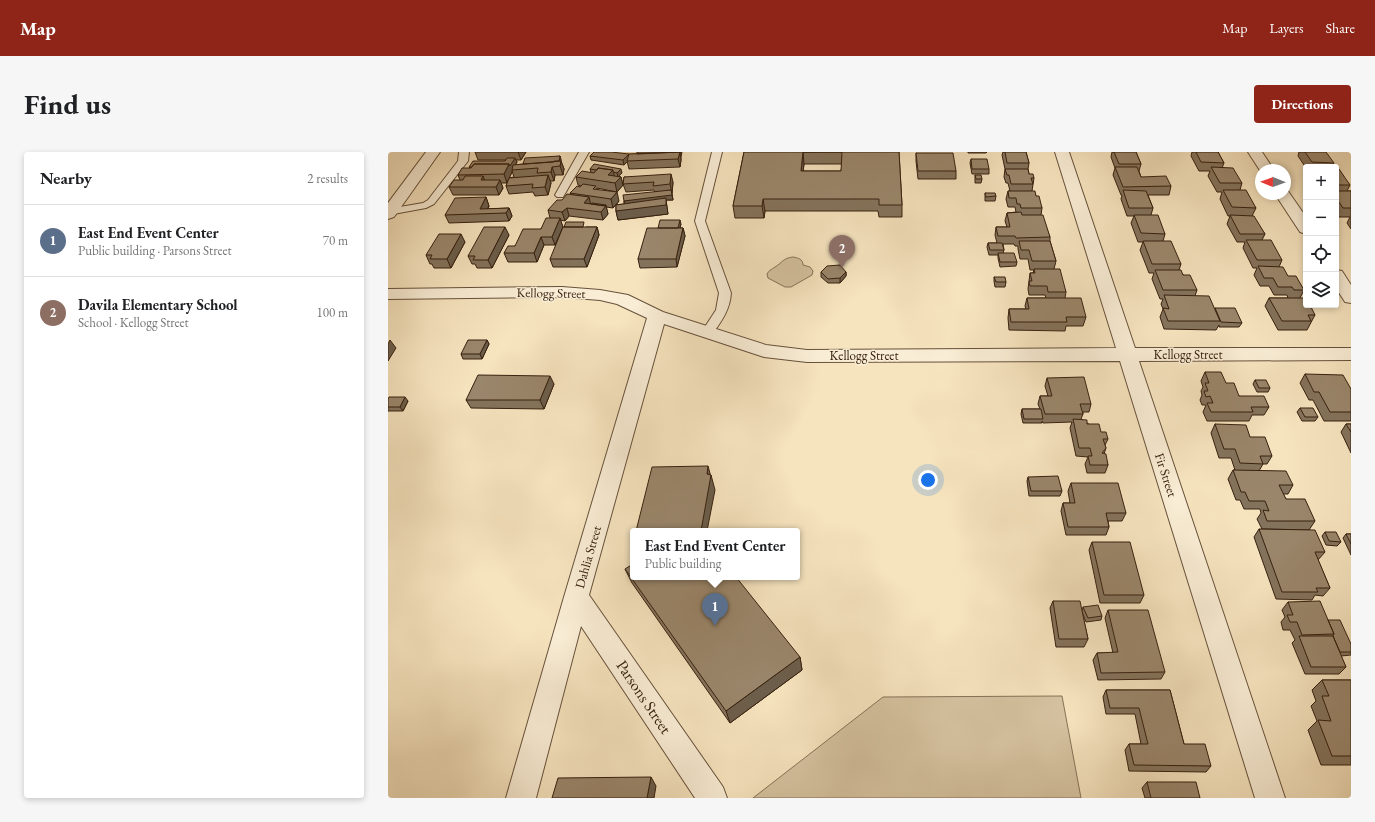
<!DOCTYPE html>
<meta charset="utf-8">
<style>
:root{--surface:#fff;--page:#f6f6f6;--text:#202124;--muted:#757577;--line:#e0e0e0;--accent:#8f2418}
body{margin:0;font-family:"EB Garamond",serif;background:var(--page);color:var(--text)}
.controls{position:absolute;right:12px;top:12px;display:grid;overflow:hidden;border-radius:4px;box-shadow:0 2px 6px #0003}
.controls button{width:36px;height:36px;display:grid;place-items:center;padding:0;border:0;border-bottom:1px solid var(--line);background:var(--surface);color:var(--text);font:20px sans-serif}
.compass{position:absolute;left:867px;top:12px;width:36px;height:36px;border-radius:50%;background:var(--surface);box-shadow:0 2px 6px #0003;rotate:271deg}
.you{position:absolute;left:540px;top:328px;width:14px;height:14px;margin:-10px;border:3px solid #fff;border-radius:50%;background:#1a73e8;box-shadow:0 0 0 6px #1a73e833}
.badge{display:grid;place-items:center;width:26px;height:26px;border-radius:50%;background:var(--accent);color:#fff;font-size:13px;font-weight:700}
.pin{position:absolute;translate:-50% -33px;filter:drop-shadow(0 1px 2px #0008)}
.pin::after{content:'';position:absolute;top:21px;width:14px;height:12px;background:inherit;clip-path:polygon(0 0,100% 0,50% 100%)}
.popup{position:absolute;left:242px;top:376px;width:170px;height:52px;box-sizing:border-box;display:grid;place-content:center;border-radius:4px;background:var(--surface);filter:drop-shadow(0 1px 3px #0005);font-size:13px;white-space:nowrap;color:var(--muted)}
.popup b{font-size:15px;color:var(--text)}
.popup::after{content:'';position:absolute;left:50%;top:100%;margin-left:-8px;border:8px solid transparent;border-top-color:var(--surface)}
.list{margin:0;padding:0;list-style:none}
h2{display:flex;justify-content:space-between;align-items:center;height:52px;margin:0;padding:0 16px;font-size:17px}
h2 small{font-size:13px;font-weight:400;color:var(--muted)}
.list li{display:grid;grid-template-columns:26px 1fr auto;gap:12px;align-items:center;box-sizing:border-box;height:72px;padding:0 16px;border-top:1px solid var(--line)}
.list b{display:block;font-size:15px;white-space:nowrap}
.list p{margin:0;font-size:13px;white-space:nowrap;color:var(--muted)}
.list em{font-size:13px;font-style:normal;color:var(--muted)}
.icon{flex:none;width:22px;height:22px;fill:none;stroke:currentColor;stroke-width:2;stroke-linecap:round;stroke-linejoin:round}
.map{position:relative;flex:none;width:963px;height:646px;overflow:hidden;border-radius:4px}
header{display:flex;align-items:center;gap:24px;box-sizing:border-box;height:56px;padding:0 20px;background:var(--accent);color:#fff}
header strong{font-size:19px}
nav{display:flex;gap:22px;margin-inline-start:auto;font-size:14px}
.intro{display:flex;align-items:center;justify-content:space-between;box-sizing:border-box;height:96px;padding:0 24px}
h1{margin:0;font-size:28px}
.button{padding:10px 18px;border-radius:4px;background:var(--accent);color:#fff;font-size:14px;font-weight:700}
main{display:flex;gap:24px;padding:0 24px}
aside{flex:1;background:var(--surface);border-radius:4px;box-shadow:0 2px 6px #0003}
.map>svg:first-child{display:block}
.green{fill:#d6c3a1;stroke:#867258}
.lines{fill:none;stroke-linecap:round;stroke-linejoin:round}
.lane-casing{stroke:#67513b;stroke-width:2}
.street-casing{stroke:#67513b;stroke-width:2}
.lane{fill:#f9edd5;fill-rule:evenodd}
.street{fill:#f9edd5;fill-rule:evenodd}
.wall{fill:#84735c;stroke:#37200f;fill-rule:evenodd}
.shaded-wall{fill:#6c5e4b;stroke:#37200f}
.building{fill:#9a866b;stroke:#37200f;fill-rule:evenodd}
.labels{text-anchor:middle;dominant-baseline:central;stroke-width:3;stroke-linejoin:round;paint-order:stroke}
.street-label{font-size:13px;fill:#37200f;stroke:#f9edd5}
.near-street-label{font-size:16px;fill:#37200f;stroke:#f9edd5}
</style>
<header>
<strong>Map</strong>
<nav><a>Map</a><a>Layers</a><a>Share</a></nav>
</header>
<div class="intro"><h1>Find us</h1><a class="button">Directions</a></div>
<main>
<aside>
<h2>Nearby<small>2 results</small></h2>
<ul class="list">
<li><span class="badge" style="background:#5c6f8a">1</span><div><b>East End Event Center</b><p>Public building · Parsons Street</p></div><em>70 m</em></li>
<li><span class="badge" style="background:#8d6e63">2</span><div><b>Davila Elementary School</b><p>School · Kellogg Street</p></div><em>100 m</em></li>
</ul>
</aside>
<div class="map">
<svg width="963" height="646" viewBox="0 0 963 646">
<rect width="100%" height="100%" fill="#f6e4bf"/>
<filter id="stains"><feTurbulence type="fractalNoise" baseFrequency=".005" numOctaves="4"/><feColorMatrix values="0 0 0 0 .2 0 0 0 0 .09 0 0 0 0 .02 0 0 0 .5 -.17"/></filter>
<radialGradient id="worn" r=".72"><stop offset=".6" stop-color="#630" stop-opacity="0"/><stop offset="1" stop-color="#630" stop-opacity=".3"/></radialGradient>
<path class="green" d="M405,105c5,1 10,2 10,8l7,2 3,4 -1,4 -21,12h-6l-17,-9 -1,-4c2,-4 4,-4 8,-7 7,-4 8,-9 18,-10z
M674,544l19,102h-328l130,-101z"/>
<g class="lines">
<defs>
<path id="lane" d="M71,0h10l-1,9 -34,43 -8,4 -38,7v-6l35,-6 5,-3 30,-39z
M191,0h10l-26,45h-6l-2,-2z
M324,0h10l-17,69 26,72c-1,17 -10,29 -20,43h-8l-2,-3 15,-23 3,-17 -24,-72z"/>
<path id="street" d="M38,0h14l-46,65 -6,2v-16z
M667,0h14l66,196h216v12l-212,1 146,437h-30l-135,-437 -313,1 -43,-5 -100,-33 -75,271 134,192 4,11h-32l-114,-172 -45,172h-30l58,-201 83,-279 -30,-14 -17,-4 -38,-3 -174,2v-10l174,-2 38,3 28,5 35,17 103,33 41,5 309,-2z
M860,0h14l12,18h-13v2z
M897,38l3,1 18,26v17l-6,-2 -25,-38h10z
M948,118l6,1 9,14v18l-6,-1 -9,-14z"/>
</defs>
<use href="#lane" class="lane-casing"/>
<use href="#street" class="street-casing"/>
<use href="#lane" class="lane"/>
<use href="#street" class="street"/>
</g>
<path class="wall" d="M87,0h51l-5,8h-5l1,2 -2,3 8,-1 37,-8 1,4v1l3,8 -1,6h-8l-1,6h-4l1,2 -3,12 -13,1 -2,-4 -24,2 -3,-8 1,-3h-6l2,5 -4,7h-46l-4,-8 11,-7 -2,-5 12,-7 -1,-1 36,-6 1,-1h-28zM124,19l2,6 -5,1 3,-6z
M294,0l-1,5v3l-1,7 -51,2 -2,-8 -3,4 -33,-5 -1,-4z
M356,0h155l3,53v12h-23l-1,-6h-113l-1,7h-29l-2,-12zM416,12h38l-1,7h-38z
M580,0h19l-1,1h-18z
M615,0h23l3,11 -1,6 1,5 5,4 -2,13 4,5 6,12 -1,7 9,22v4l6,20 -2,8 12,23 -1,6 21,19 -3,9h-17l-1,5 -56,-1 -1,-12 1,-9h17l-1,-3 2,-8h19l-1,-3h-16l-1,-6 2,-16h3l1,-3h-4l-2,-11h-8l-2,-10v-3h-3l-1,-2h-11l1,6 -1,3 14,9 -1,4 -16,1 -2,-9v-3h-9l-2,-8 1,-4h9l-2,-8 1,-8h11l-2,-6 2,-8 9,-1 -1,-5h-7l-2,-8 2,-8h2l-2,-8h-2l-2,-6 1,-8 -3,-14z
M724,0h24l5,12 -2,7 2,6 30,9 -2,9h-21l5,13 -2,7 14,19 -2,7 18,23 -2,6 18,20 -2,6 20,13v-1l27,15 -3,4h-20v-2l-3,5 -52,-1 -4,-12 3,-8 -2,-5 2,-5h-3l-8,-20 2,-6h-5l-9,-23 3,-8h-5l-7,-19 3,-7h-7l-6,-17 1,-4h-1l-8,-20 2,-7 -4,-11z
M804,0h26l6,11 -2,5 20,15 -2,7 16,18 -4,8 13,18 -3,6 20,20 -3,7 9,9 16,14 -4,8 15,17 -8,15h-29l-13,-24 4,-8h19l-1,-3h-13l-5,-9h-9l-6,-11 3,-7h-4l-10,-20 2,-6h-8l-10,-18 3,-8h-2l-8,-17 2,-7h-5l-9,-16 2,-5h-11l-8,-15z
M911,0h6l29,11 -2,4h-26v1l-8,-12z
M528,1l40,18v8h-38l-2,-18z
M583,7l18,10v5h-17l-2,-11z
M202,17l32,4 -4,3 3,1 2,8 -6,7 -20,-4v1l22,12 -3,4 8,-1v-3l31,-9 -1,-2 -28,2 -3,-8 1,-7 49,5 -1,11 1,7h-7l2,14 -50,6 -2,-9v-6l-3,3 -7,-1 2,7 -5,6 -34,-4 -4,5 -5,-1 3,7 -8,18h-11l-7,17h-29l-4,-9 37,-24 9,-11 -2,-8 23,-15 -1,-2 10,-6 1,-1 -3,-1 -2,-8 15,-5z
M948,17l14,16 -3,6h4v38l-4,-6 3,-6h-11l-3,-5z
M587,23l7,4 -1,4h-6z
M597,41l11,3 -1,5h-10z
M98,45l3,9 -1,3 21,-1 3,8 -3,5 -60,2 -4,-8z
M293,72l-1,4h3l2,8 -8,31 -37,1 -2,-9 20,-31z
M198,75h11l2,8 -12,32h-34l-3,-8z
M121,83l-17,33h-15l-2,-4h-3l-4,-8z
M77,90l-14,26h-17l-2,-4h-2l-4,-9z
M433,120h25v4l-6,7h-12l-7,-6z
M606,125l12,5 -1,5h-10l-1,-6z
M99,188l2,4 -7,15h-19l-2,-5z
M817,220l21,11 13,13 30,11 -5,8h-12l-3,6h-42l-4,-9 3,-7h-4l-2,-5 2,-5 -1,-4 2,-4 -2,-6z
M917,222l46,15v32h-27l-11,-21h-4l-9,-17z
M659,226l44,26 -2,8h-6v2l-2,5 20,13 7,7 -3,6 1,3 -2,6 4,11 -3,8h-18l-2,-9 3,-7 -12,-1 -6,-28 2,-6 -29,1 -1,-2v2h-19l-2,-9 1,-5h18l-2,-5 2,-8h8l-3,-10z
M867,228l15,8 -2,4h-11l-4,-8z
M166,232l-10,25 -73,-1 -5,-8z
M0,247l20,2 -5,10h-15z
M912,256l18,9 -3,4h-13l-5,-9z
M827,272l35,13 22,19 -5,8h-4l-4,7 34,14 -5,9h-5l3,5 29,22 -6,9 -47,-1 -5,-10 4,-6 -1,-4h-16l-4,-9h-4l-8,-21 5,-9h2l-4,-12h-12l-8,-25z
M958,272h5v29l-10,-21z
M640,325l34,14 -2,5h-31l-2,-15z
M683,331l55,30 -4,8h-14l1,6 -3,8h-40l-5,-24 2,-8h7l-2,-12z
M871,377l66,23 -7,8 12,28 -7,8 -8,-1 -3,5 -36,-1 -22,-62z
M937,380l16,10 -4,4 -11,-1 -4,-9z
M958,382h5v21l-8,-17z
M704,390l52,53 -4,8h-40l-11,-53z
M237,417l175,88 2,13 -72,53 -98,-140z
M665,449l29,10 1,-4 19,9 -1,4 -15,2 -4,-10 6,27 -4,8h-28l-6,-39z
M900,450l40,18 23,24v11l-10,1 5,11 -7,7h-34l-13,-31 3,-3 -5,-10h-7l-2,-8 4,-5 -3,-7z
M720,458l57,62 -4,7 -63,1 -5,-20 4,-7h16l-8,-35z
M934,528h29v85h-30l-13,-35 9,-9 -6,-15 5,-5 -4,-11z
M718,538h64l14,54 27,22 -5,6 -77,-1 -4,-21 4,-6h12l-6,-30h-29l-3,-17z
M759,630l53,16h-55l-3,-10z"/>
<path class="shaded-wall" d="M130,0h8l-5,8z
M292,0l1,8 -1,7 -2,-8z
M415,0l1,12 -2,19 -1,-12z
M241,2l1,5 -6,6 -1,-5z
M172,4l1,4 -1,5 -1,-4z
M127,6l2,4 -4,8h-1v2l-5,11 -3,-9 5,-10z
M173,9l3,8 -1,6 -3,-9z
M164,15l3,8 -1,6 -3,-9z
M233,17l1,4 -4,4 -1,-4z
M225,18l2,9 -5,4 -2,-8z
M283,22l2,8 -1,11 -2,-9z
M160,23l3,8 -3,12 -3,-8z
M95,24l3,8 -5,-4z
M233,25l2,8 -6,7 -2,-9z
M112,28l3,8 -4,7 -3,-8z
M283,38l2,10h-7l2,14 -50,6 -2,-9 9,-6 -1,-4z
M229,40l2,9 -6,7 -2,-9z
M98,45l3,9 -4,7 -5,-4z
M201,45l2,9 -7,-3z
M375,47l2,12 -1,7 -2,-12z
M218,53l2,9 -5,6 -2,-8z
M121,56l3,8 -3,5 -3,-8z
M179,56l2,8 -4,5 -3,-9z
M172,66l3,9 -8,18 -3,-8z
M292,68l1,4 -3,10 -1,-5z
M117,75l4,8 -17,33 -4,-8z
M209,75l2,8 -12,32 -3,-8z
M295,76l2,8 -8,31 -1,-8z
M73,82l4,8 -14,26 -4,-9z
M153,85l3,8 -7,17 -3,-9z
M458,120v4l-6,7v-5z
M2,188l6,8 -8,13v-17z
M99,188l2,4 -7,15 -2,-5z
M162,224l4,8 -10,25 -4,-9z
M17,245l3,4 -5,10 -3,-4z
M320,314l3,11v-2l4,15 -8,41h-6l6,-57z
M412,505l2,13 -72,53 -4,-12z
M263,625l5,9 -2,12h-7z"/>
<path class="building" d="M206,0h17l18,2 -6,6 -33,-4z
M249,0h44v1h-1v-1l-43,2z
M292,0l-2,7 -51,2 2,-7z
M356,0h155l3,53h-23v-6h-116l-1,7h-29zM415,0h39l-1,19h-40z
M617,0h21l3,11h-22z
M726,0h22l5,12h-22z
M808,0h22l6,11 -23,-1z
M917,0h21l8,11 -22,-1z
M528,1h37l3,18h-38z
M172,4l-1,5h-5v1l-31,2 2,-6z
M119,6h8l-5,8 -1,-2h-35l-2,3h-3l4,-6h32z
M583,7h16l2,10h-17z
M173,9l-1,5 -8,1 -1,5 -14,1 1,-5 -26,2 1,-5z
M86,12h35l-5,10 -46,1 4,-7h9z
M206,12l27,5 -4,4 -4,-1v-2l-15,-2 -1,2 -7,-1z
M727,15h22l4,10 25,-1 5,10 -48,1z
M823,15l22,1 9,15h-22z
M210,16l15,2 -5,5 13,2 -6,6 -39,-6 6,-6 12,2z
M617,17h23l1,5h4l1,4h-3l2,6h-22l-2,-9h-2z
M948,17h3l11,16h-14z
M283,22l-1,10 -17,2 1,-4 -31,2 1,-7z
M160,23l-3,12 -13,1 1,-4 -27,2 3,-8z
M587,23h6l1,4h-6z
M77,24h18l-2,4h19l-4,7h-47l5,-7h9z
M195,32l13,2 -3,3 24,3 -6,7 -41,-6 7,-7 3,1z
M283,38l1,5 -48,6 -1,-6z
M735,38l23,1 7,17h-24z
M835,38h23l10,18 -24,-1z
M620,39h27l1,5h3l3,12h-21l-1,-4h-3l-1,-6h-7z
M948,39h15v17h-8l-7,-10z
M597,41h10l1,3 -10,1z
M179,42l22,3 -5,6 22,3 -5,6 -34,-4 -5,4 -14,-2 9,-10h5z
M98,45l-6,12 29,-1 -3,5 -61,2 10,-17z
M278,46v7l-50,6v-6z
M204,51l14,2 -1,1 -14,-2z
M633,60l1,3h21l7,22 -34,1 -1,-2h-17l-2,-9h14l-3,-14z
M746,63h24l7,19 -24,-1z
M842,63l24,1 11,18h-25z
M158,66h14l-8,19h-11l-7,16h-30l4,-7h7l8,-17h18z
M272,68h20l-2,8h-20z
M178,70h18l-1,5h-19z
M96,75h21l-17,33h-15l2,-4h-7z
M175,75h34l-13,32h-34z
M259,76h36l-7,31h-38z
M51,82h22l-14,25h-17l2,-4h-6z
M858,88h25l11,20h-25z
M631,89h31l6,20h-24l-3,-11h-8z
M755,89h28l10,23h-29z
M600,91h14l2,7h-14z
M610,101h16l3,9h-17z
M452,113l6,7 -6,6 -12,1 -7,-7 6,-6z
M870,114l25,1 5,9h8l8,14h-10l-2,-3h-14l-5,-9h-9z
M646,117h26l6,23h-18l-1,-6h-17l-1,-5h3l-2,-8h5z
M767,118h26l2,5h7l7,15h-34z
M606,125h11l1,5h-10z
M776,143l45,1 11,25h-52l-5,-13 6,1z
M639,146h54l5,19h-20l1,5h-56l-2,-13h20z
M881,146h36l1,1v6h4l5,10h-7l3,6h-29z
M827,156h20l7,15 -21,-1z
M80,188h19l-7,14h-19z
M817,220h16l5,11h8l5,13h25l5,11h-18l2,5h-42l-4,-9h6l-3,-7 -4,1 -2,-6h4l-3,-8h4z
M917,222l38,1 8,14v23h-21l-11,-20h-5z
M90,223l72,1 -10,24h-74z
M696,225l7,27h-11l3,10h-38l-5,-18h12l-5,-18z
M867,228h11l4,8h-11z
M1,245h16l-5,10h-12v-8z
M912,256h13l5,9h-13z
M634,257h19l2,10h-19z
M685,267l14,1v4h12l2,8h5l2,7h-5l3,9 -4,5 4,1 2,11h-18l-2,-9h4l-2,-8h-11z
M827,272l31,1 4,12h15l7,19h-12l3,8 -23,-1 -5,-14h-11z
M958,272h5v8z
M320,314l-1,8 4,1 -10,56h-65l16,-64z
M845,318l53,1 7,14h-14l7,14h19l10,22h-48l-4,-11 6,1 -4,-10h-16l-4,-9h-4z
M670,324l4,15h-31l-3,-14z
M683,331h47l8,30h-20l3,14h-41l-5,-24h12z
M871,377l56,1 10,22h-10l15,36h-14l2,4h-36z
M937,380h11l5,10 -12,-1z
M958,382h5v10z
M245,389v10l-2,-2z
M704,390h38l14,53h-40z
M245,412v13h103l64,80 -74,54 -101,-142z
M665,449h27l8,38h-29z
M932,449l14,33 -32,1 -5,-13h-7l-3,-7h6l-5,-13z
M710,453l4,11 -14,2 -5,-11z
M720,458h40l17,62 -64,1 -4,-20 21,-1z
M940,468h12l11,24v8h-11l-7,-16 1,-2z
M911,484h34l13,31h-35z
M934,528h29v76h-19l-14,-36 13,1 -9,-25h7z
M718,538h64l14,54h21l6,22 -77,-1 -5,-21h19l-9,-36h-29z
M263,625l-4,21h-95l6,-20z
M759,630h49l4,16h-49z"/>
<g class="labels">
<g class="street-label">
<text transform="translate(163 141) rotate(1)">Kellogg Street</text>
<text x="800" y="202">Kellogg Street</text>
<text x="476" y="203">Kellogg Street</text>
<text transform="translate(778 323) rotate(72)">Fir Street</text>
<text transform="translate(200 405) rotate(-74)">Dahlia Street</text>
</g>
<g class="near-street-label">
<text transform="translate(256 545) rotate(56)">Parsons Street</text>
</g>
</g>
<rect width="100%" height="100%" filter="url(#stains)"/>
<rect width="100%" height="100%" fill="url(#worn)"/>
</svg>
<div class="controls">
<button>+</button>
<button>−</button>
<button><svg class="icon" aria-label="locate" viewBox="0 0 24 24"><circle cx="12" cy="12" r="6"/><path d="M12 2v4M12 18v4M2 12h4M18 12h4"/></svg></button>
<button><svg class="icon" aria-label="layers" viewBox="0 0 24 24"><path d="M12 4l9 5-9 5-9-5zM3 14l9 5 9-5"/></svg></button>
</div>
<svg class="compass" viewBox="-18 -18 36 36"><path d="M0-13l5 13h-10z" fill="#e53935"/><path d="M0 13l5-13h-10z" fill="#757577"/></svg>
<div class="you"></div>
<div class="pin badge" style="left:327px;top:474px;background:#5c6f8a">1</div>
<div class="popup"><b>East End Event Center</b>Public building</div>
<div class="pin badge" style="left:454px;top:116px;background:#8d6e63">2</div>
</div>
</main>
